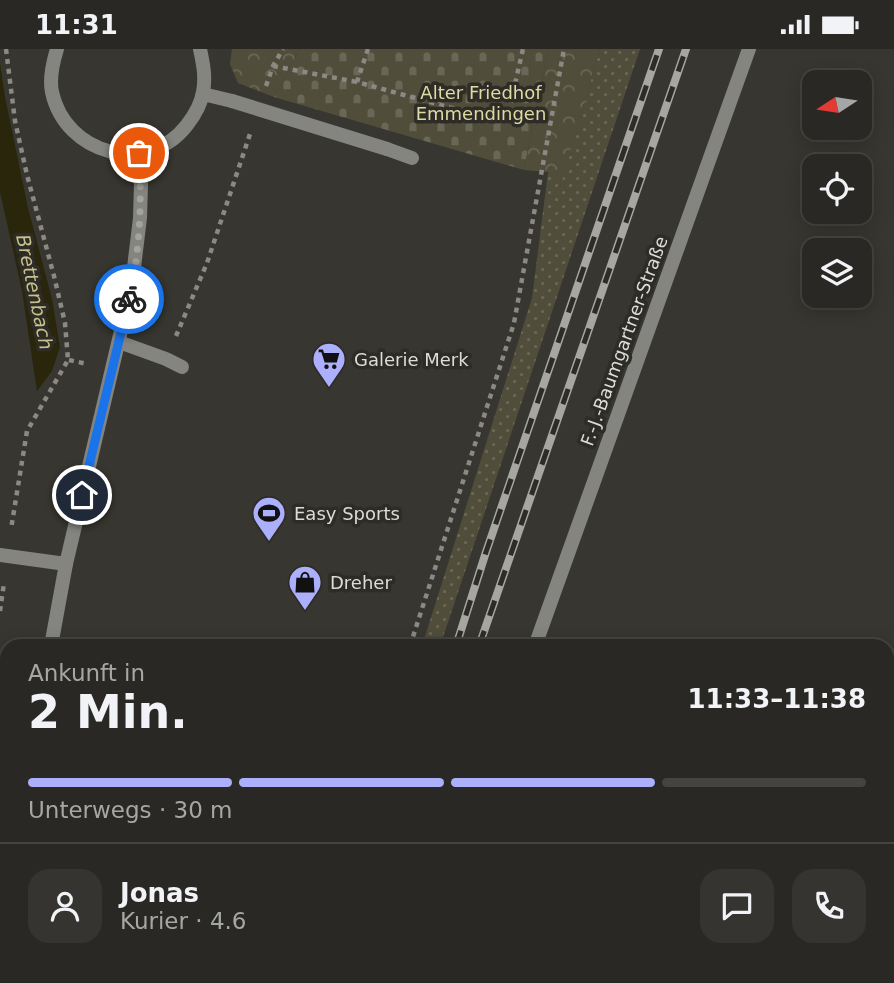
<!DOCTYPE html>
<html lang="de">
<head>
<meta charset="utf-8">
<style>
  :root { --surface:#292824; --page:#353431; --text:#f1f3f6; --muted:#a5a6a6; --line:#454441; --accent:#acaffb }
  body { margin:0; font-family:"DejaVu Sans",sans-serif; background:var(--page); color:var(--text); height:100vh; display:flex; flex-direction:column; font-size:26px; white-space:nowrap }
  * { box-sizing:border-box; margin:0 }
  p { font-size:23px; color:var(--muted) }
  .icon { flex:none; width:38px; height:38px; fill:none; stroke:currentColor; stroke-width:2; stroke-linecap:round; stroke-linejoin:round }
  .map { position:relative; flex:1; overflow:hidden }
  .drawer { position:absolute; left:0px; top:590px; width:894px; height:345px; display:flex; flex-direction:column; background:var(--surface); border-radius:21px 21px 0 0; box-shadow:0 4px 18px #0003,0 0 0 2px var(--line) }
  .drawer>* { flex:none }
  .needle { width:46px; rotate:258deg }
  .controls { position:absolute; left:802px; top:21px; display:grid; gap:14px }
  .controls a { display:grid; place-items:center; width:70px; height:70px; border-radius:14px; background:var(--surface); box-shadow:0 4px 18px #0003,0 0 0 2px var(--line); font-size:35px }
  .pin { position:absolute; display:grid; place-items:center; width:60px; height:60px; color:#fff; margin:-30px; border:4px solid #fff; border-radius:50%; box-shadow:0 2px 7px #0007 }
  .courier { position:absolute; display:grid; place-items:center; width:70px; height:70px; margin:-35px; border:5px solid #1a73e8; border-radius:50%; background:#fff; color:#222; box-shadow:0 2px 9px #0007 }
  .overview em { font-style:normal; font-weight:600 }
  .overview div { display:flex; flex-direction:column-reverse }
  .overview { display:flex; align-items:center; justify-content:space-between; height:119px; padding:0 28px }
  h1 { font-size:46px; font-weight:600; line-height:52px }
  .bar { display:grid; grid-template-columns:repeat(4,1fr); gap:10px 7px; align-content:center; height:84px; padding:0 28px }
  .bar i { height:9px; border-radius:5px; background:var(--line) }
  .bar .selected { background:var(--accent) }
  .bar p { grid-column:span 4 }
  .line { display:flex; align-items:center; gap:18px; padding:0 28px; border-top:2px solid var(--line) }
  .line div { flex:1 }
  .round { display:grid; place-items:center; flex:none; width:74px; height:74px; border-radius:21px; background:var(--page) }
  .status { display:flex; justify-content:space-between; align-items:center; height:49px; padding:0 35px; background:var(--surface); direction:ltr }
  .status svg { height:19px; fill:currentColor }
  .map>svg:first-child { display:block }
  .grass { fill:url(#grass-dots) }
  .cemetery { fill:url(#cemetery-stones) }
  .park { fill:url(#park-crowns) }
  .water { fill:#29260c }
  .lines { fill:none; stroke-linecap:round; stroke-linejoin:round }
  .path { stroke:#8a8984; stroke-width:4.5; stroke-dasharray:5 5; stroke-linecap:butt }
  .service { stroke:#848480; stroke-width:14 }
  .minor { stroke:#848480; stroke-width:14 }
  .rail-casing { stroke:#a7a7a2; stroke-width:8 }
  .rail { stroke:#2d2c26; stroke-width:5; stroke-dasharray:16; stroke-linecap:butt }
  .service-bridge { stroke:#848480; stroke-width:14 }
  .done { stroke:#a3a39d; stroke-width:7; stroke-dasharray:0 12.6 }
  .route { stroke:#1a73e8; stroke-width:9 }
  .labels { text-anchor:middle; dominant-baseline:central; stroke-width:7; stroke-linejoin:round; paint-order:stroke }
  .park-label { font-size:18px; fill:#dfd9a3; stroke:#2d2c26 }
  .street-label { font-size:18px; fill:#ddddd8; stroke:#2d2c26 }
  .poi-label { font-size:18px; fill:#ddddd8; stroke:#2d2c26; text-anchor:start }
  .water-label { font-size:19px; font-style:italic; fill:#c7c18b; stroke:#2d2c26 }
</style>
</head>
<body>
<div class="status"><b>11:31</b><svg viewBox="0 0 49 12"><path d="M0 12V9h3v3zM5 12V6h3v6zM10 12V3h3v9zM15 12V0h3v12zM26 1h20v11H26zM47 4h2v5h-2z"/></svg></div>
<div class="map">
<svg width="894" height="934" viewBox="0 0 894 934">
  <defs>
    <pattern id="grass-dots" width="8" height="8" patternUnits="userSpaceOnUse" patternTransform="scale(1.75)"><rect width="8" height="8" fill="#504e3a"/><path d="M2 2h.1M6 6h.1" fill="none" stroke="#696756" stroke-width="1.8" stroke-linecap="round"/></pattern>
    <pattern id="cemetery-stones" width="16" height="16" patternUnits="userSpaceOnUse" patternTransform="scale(1.75)"><rect width="16" height="16" fill="#504e3a"/><path d="M2 7V4a2 2 0 0 1 4 0v3zM10 15v-3a2 2 0 0 1 4 0v3z" fill="#696756"/></pattern>
    <pattern id="park-crowns" width="20" height="18" patternUnits="userSpaceOnUse" patternTransform="scale(1.75)"><rect width="20" height="18" fill="#504e3a"/><path d="M2 6a3 3 0 1 1 6 0M12 15a3 3 0 1 1 6 0" fill="none" stroke="#696756"/></pattern>
  </defs>
  <rect width="100%" height="100%" fill="#373630"/>
  <!-- grass -->
  <polygon class="grass" points="600,0 640,0 440,597 422,597 532,249 548,123 560,137"/>
  <!-- cemetery -->
  <polygon class="cemetery" points="300,0 548,0 524,121 274,48"/>
  <!-- park -->
  <g class="park">
    <polygon points="232,0 300,0 274,48 238,34 230,15"/>
    <polygon points="548,0 600,0 560,138 548,123 524,121"/>
  </g>
  <!-- water -->
  <polygon class="water" points="0,14 5,48 28,159 52,250 60,298 52,322 37,342 22,242 0,143"/>
  <g class="lines">
    <!-- path -->
    <g class="path">
      <polyline points="6,0 15,72 27,126 54,227 65,274 68,311 27,382 11,480"/>
      <polyline points="368,0 357,33 506,74 523,0"/>
      <polyline points="273,17 357,33"/>
      <polyline points="266,37 273,17 283,0"/>
      <polyline points="176,287 207,214 250,85"/>
      <polyline points="69,311 87,315"/>
      <polyline points="0,562 4,534"/>
      <polyline points="410,597 514,274 564,0"/>
      <polyline points="299,928 300,934"/>
    </g>
    <!-- service -->
    <g class="service">
      <polyline points="203,45 232,52"/>
      <polyline points="387,100 412,109"/>
      <polyline points="119,293 166,310 182,318"/>
      <polyline points="0,506 66,515"/>
    </g>
    <!-- minor -->
    <g class="minor">
      <path d="M57,0c-4,13 -8,29 -5,43 13,62 95,85 135,33 7,-9 14,-21 16,-33 3,-15 0,-29 -3,-43"/>
      <polyline points="51,597 66,515 132,235 140,169 141,135 139,105"/>
      <polyline points="535,597 749,0"/>
      <polyline points="887,802 894,800"/>
      <polyline points="0,827 7,828"/>
      <polyline points="130,928 133,934"/>
      <polyline points="413,934 416,928"/>
    </g>
    <defs>
      <g id="rail">
        <polyline points="456,597 486,503 659,0"/>
        <polyline points="479,597 686,0"/>
        <polyline points="342,934 344,928"/>
        <polyline points="364,934 366,928"/>
      </g>
    </defs>
    <!-- rail casing -->
    <use href="#rail" class="rail-casing"/>
    <!-- rail -->
    <use href="#rail" class="rail"/>
    <!-- service-bridge -->
    <polyline class="service-bridge" points="232,52 387,100"/>
  </g>
  <g class="lines">
    <!-- done -->
    <path class="done" d="M129,250c11,-47 13,-97 10,-146"/>
    <!-- route -->
    <polyline class="route" points="82,446 129,250"/>
  </g>
  <!-- icons -->
  <defs>
    <symbol id="supermarket-pin" viewBox="-11 -11 22 30"><path d="M0 17L-7.5 6A9.5 9.5 0 1 1 7.5 6Z" fill="#acaffb" stroke="#2d2c26"/><path d="M-6-5.5h2.5l.6 2H6L4.5 2H-2.5L-4.4-4H-6ZM-1.5 3.2a1.3 1.3 0 1 0 .1 0ZM3 3.2a1.3 1.3 0 1 0 .1 0Z" fill="#111"/></symbol>
    <symbol id="stadium-pin" viewBox="-11 -11 22 30"><path d="M0 17L-7.5 6A9.5 9.5 0 1 1 7.5 6Z" fill="#acaffb" stroke="#2d2c26"/><path d="M0-5a6.5 5 0 1 0 0 10a6.5 5 0 1 0 0-10ZM-3.5-1.8h7v3.6h-7Z" fill="#111"/></symbol>
    <symbol id="shop-pin" viewBox="-11 -11 22 30"><path d="M0 17L-7.5 6A9.5 9.5 0 1 1 7.5 6Z" fill="#acaffb" stroke="#2d2c26"/><path d="M-5-2.5h2.3a2.7 3.5 0 0 1 5.4 0H5L5.5 6h-11ZM-1.5-2.5h3a1.5 2.3 0 0 0-3 0Z" fill="#111"/></symbol>
  </defs>
  <g fill-rule="evenodd">
    <use href="#supermarket-pin" x="310" y="291" width="38" height="52"/>
    <use href="#stadium-pin" x="250" y="445" width="38" height="52"/>
    <use href="#shop-pin" x="286" y="514" width="38" height="52"/>
  </g>
  <g class="labels">
    <!-- park labels -->
    <g class="park-label">
      <text x="481" y="43">Alter Friedhof<tspan x="481" dy="21">Emmendingen</tspan></text>
    </g>
    <!-- street labels -->
    <g class="street-label">
      <text transform="translate(624 292) rotate(-70)">F.-J.-Baumgartner-Straße</text>
    </g>
    <!-- poi labels -->
    <g class="poi-label">
      <text x="354" y="310">Galerie Merk</text>
      <text x="294" y="464">Easy Sports</text>
      <text x="330" y="533">Dreher</text>
    </g>
    <!-- water labels -->
    <g class="water-label">
      <text transform="translate(35 243) rotate(78)">Brettenbach</text>
    </g>
  </g>
</svg>
<div class="controls">
<a><svg class="needle" viewBox="-14 -14 28 28"><path d="M0-13l5 13h-10z" fill="#e53935"/><path d="M0 13l5-13h-10z" fill="#a5a6a6"/></svg></a>
<a><svg class="icon" aria-label="locate" viewBox="0 0 24 24"><circle cx="12" cy="12" r="6"/><path d="M12 2v4M12 18v4M2 12h4M18 12h4"/></svg></a>
<a><svg class="icon" aria-label="layers" viewBox="0 0 24 24"><path d="M12 4l9 5-9 5-9-5zM3 14l9 5 9-5"/></svg></a>
</div>
<div class="pin" style="left:139px;top:104px;background:#ea580c"><svg class="icon" aria-label="bag" viewBox="0 0 24 24"><path d="M5 8h14l-1 12H6zM9 8a3 3 0 0 1 6 0"/></svg></div>
<div class="pin" style="left:82px;top:446px;background:#1f2937"><svg class="icon" aria-label="home" viewBox="0 0 24 24"><path d="M3 11l9-7 9 7M6 9v11h12V9"/></svg></div>
<div class="courier" style="left:129px;top:250px"><svg class="icon" aria-label="bike" viewBox="0 0 24 24"><circle cx="6" cy="16" r="4"/><circle cx="18" cy="16" r="4"/><path d="M6 16l4-8h5l3 8M10 8l3 8H6M13 5h3"/></svg></div>
<section class="drawer">
<div class="overview"><div><h1>2 Min.</h1><p>Ankunft in</p></div><em>11:33–11:38</em></div>
<div class="bar"><i class="selected"></i><i class="selected"></i><i class="selected"></i><i></i><p>Unterwegs · 30 m</p></div>
<div class="line" style="height:126px"><a class="round"><svg class="icon" aria-label="person" viewBox="0 0 24 24"><circle cx="12" cy="8" r="4"/><path d="M4 21q1-7 8-7t8 7"/></svg></a><div><b>Jonas</b><p>Kurier · 4.6</p></div><a class="round"><svg class="icon" aria-label="chat" viewBox="0 0 24 24"><path d="M4 5h16v11H9l-5 4z"/></svg></a><a class="round"><svg class="icon" aria-label="phone" viewBox="0 0 24 24"><path d="M5 4h4l2 5-3 2q2 4 5 5l2-3 5 2v4C11 20 4 13 5 4z"/></svg></a></div>
</section>
</div>
</body>
</html>
